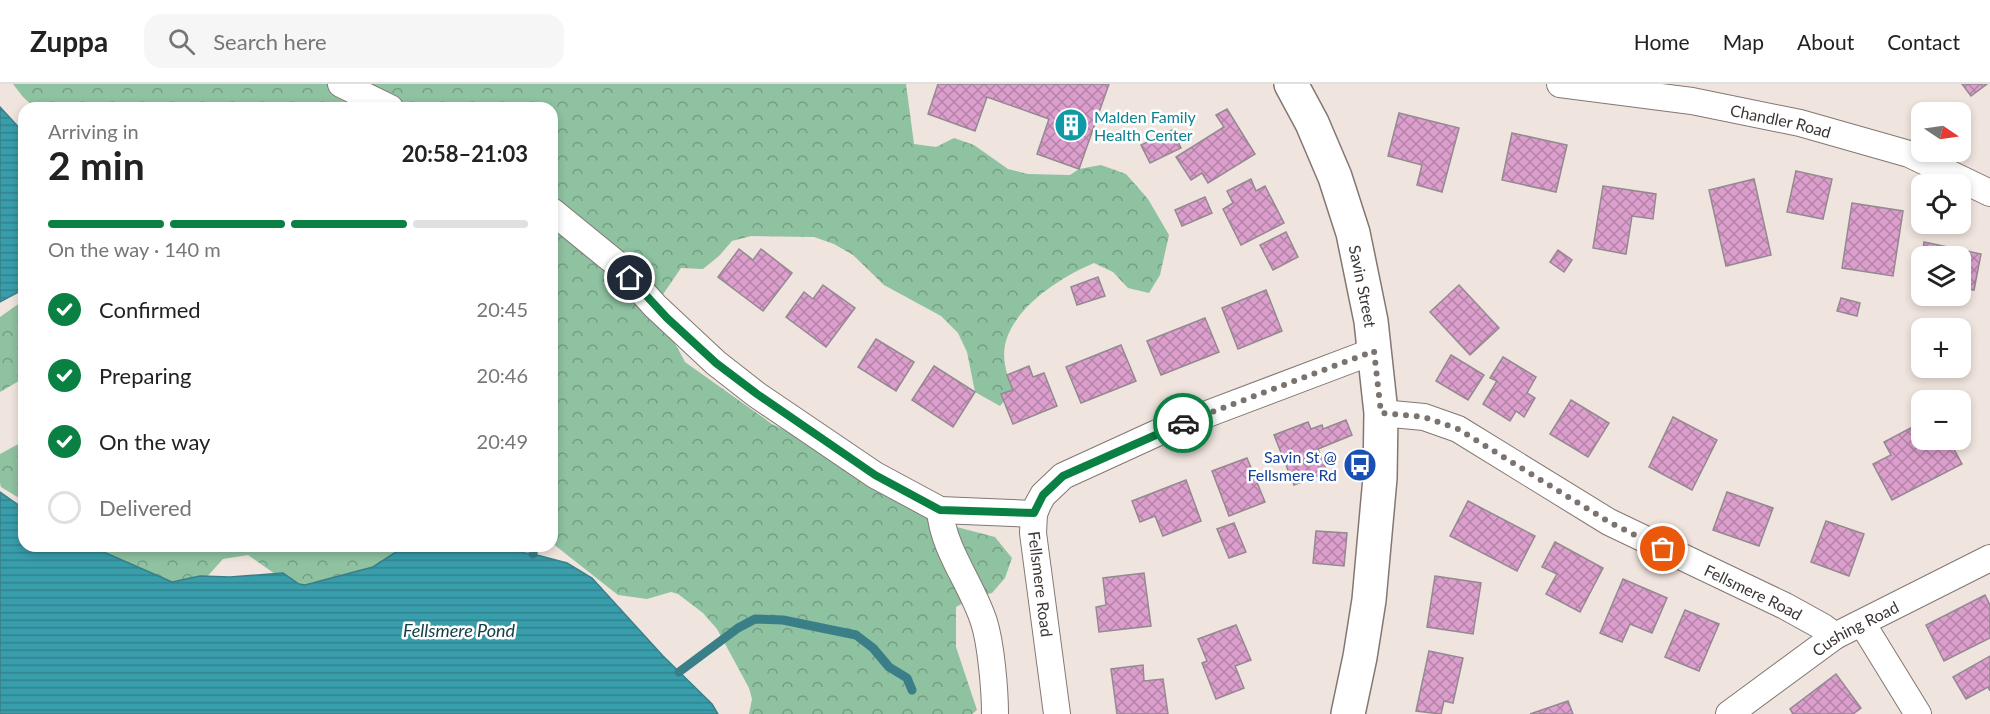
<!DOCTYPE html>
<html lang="en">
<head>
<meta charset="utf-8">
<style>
  :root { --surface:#fff; --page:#f6f6f6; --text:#222; --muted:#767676; --line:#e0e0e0; --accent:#0b8043 }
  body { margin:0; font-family:Lato,sans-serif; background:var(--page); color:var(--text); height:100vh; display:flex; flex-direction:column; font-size:22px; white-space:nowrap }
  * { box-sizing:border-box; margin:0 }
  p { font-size:20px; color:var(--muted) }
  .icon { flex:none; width:33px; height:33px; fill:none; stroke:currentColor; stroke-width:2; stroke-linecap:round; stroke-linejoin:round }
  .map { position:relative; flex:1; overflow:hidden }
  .sheet { position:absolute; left:18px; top:18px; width:540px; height:450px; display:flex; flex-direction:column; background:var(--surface); border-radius:18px; box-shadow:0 3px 9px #0003 }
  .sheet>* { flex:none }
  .needle { width:39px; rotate:103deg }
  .tools { position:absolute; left:1911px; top:18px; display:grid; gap:12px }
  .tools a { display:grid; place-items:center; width:60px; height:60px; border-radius:12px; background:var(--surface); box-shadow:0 3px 9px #0003; font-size:30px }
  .pin { position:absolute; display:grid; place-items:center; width:51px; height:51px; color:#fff; margin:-26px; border:3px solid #fff; border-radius:50%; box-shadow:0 2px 6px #0007 }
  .courier { position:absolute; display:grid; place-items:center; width:60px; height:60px; margin:-30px; border:4px solid #0b8043; border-radius:50%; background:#fff; color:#222; box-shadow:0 2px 8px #0007 }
  .headline em { font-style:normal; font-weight:700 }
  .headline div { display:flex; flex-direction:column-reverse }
  .headline { display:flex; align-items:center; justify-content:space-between; height:102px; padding:0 30px }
  h1 { font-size:39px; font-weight:700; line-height:45px }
  .bar { display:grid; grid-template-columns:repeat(4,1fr); gap:9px 6px; align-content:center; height:72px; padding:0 30px }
  .bar i { height:8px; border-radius:4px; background:var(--line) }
  .bar .current { background:var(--accent) }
  .bar p { grid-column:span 4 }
  ol { padding:0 30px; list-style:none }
  li { display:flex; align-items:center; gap:18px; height:66px }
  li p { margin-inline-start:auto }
  li .icon { padding:6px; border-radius:50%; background:var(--accent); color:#fff; stroke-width:4 }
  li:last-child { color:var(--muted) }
  li i { width:33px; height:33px; border:3px solid var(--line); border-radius:50% }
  header { display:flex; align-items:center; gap:36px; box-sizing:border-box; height:84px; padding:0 30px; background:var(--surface); border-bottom:2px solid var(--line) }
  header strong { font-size:28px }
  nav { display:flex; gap:33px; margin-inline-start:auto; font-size:21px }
  .search { width:420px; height:54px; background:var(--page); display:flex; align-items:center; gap:15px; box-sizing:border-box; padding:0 21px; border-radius:18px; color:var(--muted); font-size:22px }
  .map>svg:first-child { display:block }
  .forest { fill:url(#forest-crowns) }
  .water { fill:url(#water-rules); stroke:#3a7f88; stroke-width:1.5 }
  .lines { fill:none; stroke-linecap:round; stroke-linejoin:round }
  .stream { stroke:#3a7f88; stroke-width:9 }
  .building { fill:url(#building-cross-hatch); stroke:#938990; stroke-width:1.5 }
  .street-casing { stroke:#827772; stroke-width:28 }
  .secondary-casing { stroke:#827772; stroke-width:36 }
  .street { stroke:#fff; stroke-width:26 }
  .secondary { stroke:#fff; stroke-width:33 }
  .done { stroke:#7a7370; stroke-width:6; stroke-dasharray:0 10.8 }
  .route { stroke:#0b8043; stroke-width:8 }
  .labels { text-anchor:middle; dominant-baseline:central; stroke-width:5; stroke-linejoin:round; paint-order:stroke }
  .culture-label { font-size:16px; fill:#0d838f; stroke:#fff; text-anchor:start }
  .street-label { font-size:16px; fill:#3b3634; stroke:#fff }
  .transit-label { font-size:16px; fill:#164399; stroke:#fff; text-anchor:end }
  .water-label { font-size:18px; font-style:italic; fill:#124046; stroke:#fff }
</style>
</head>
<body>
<header>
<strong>Zuppa</strong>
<div class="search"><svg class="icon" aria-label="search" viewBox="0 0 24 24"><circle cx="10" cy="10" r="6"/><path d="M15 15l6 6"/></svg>Search here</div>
<nav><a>Home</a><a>Map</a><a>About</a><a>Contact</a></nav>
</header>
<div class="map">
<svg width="1990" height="630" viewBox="0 0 1990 630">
  <defs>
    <pattern id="forest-crowns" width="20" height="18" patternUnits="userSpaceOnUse" patternTransform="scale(1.5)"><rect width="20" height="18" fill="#8ec2a1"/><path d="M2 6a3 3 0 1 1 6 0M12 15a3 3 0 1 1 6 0" fill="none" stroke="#759e84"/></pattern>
    <pattern id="water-rules" width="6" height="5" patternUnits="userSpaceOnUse" patternTransform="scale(1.5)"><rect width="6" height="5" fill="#399eac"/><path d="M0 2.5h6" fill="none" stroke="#31828d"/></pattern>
    <pattern id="building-cross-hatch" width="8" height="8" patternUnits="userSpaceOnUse" patternTransform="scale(1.5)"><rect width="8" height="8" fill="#dc9fcd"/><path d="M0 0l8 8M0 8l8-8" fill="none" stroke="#b482a7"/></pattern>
  </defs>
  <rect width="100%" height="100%" fill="#f0e4de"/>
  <!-- forest -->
  <g class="forest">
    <path d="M13,0h893l8,60 22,3 18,-9 20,7 34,24 20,5 42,1 9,-6 22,-4 25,9 22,25 21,36 -9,40 -11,18 -21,-5 -15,-16 -19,-9c-33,14 -81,44 -89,82 -3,15 2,31 8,45l-13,16 -25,-14 -8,-40 -9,-19 -17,-17 -57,-31 -31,-30 -19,-11 -20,-7 -63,-1 -19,5 -13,15 -16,13 -22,-1 -26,38 30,56 87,62 103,51 66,48 54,14 17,21 -7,20 -13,15 -20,5 -16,9v40l21,63 -5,4h-223l3,-15 -3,-11 -32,-59 -14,-16 -25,-19 -7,-2 -24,7 -29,-4 -66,-52v-435h-517l-12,-11z"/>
    <polygon points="24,216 24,294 0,308 0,233"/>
    <polygon points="24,357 24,417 1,403 0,399 0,370"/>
    <polygon points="92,462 415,462 376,491 321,507 285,497 248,471 223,475 205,495 153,498 113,482"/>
  </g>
  <!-- water -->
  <g class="water">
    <polygon points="0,23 24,49 24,205 0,218"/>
    <polygon points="0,408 24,425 24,462 90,462 172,498 200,492 230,493 283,489 299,500 305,501 373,483 399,466 414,464 474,462 533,470 567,479 592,494 663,572 712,620 718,630 0,630"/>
  </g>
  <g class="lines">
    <!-- stream -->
    <g class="stream">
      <polyline points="533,470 534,462"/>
      <polyline points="679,588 738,544 755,535 783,536 856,551 873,564 889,583 907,594 912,606"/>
    </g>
  </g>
  <!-- building -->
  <g class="building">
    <polygon points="938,0 1109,0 1079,85 1037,70 1049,35 987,13 975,47 928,30"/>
    <polygon points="1962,0 1987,0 1971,12"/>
    <polygon points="1227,25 1255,70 1208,99 1202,89 1191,96 1176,73 1224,43 1216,31"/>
    <polygon points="1399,29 1459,44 1442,108 1417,101 1422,81 1388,72"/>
    <polygon points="1172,46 1181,64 1150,79 1141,61"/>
    <polygon points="1512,49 1567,61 1556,108 1502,96"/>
    <polygon points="1796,87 1832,95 1823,135 1787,128"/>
    <polygon points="1251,95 1256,107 1265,102 1284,139 1241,161 1223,125 1233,119 1227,107"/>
    <polygon points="1754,95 1771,171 1726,182 1709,106"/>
    <polygon points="1603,102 1656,110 1653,135 1632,132 1626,170 1593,164"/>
    <polygon points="1205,113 1212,129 1182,142 1175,126"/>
    <polygon points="1852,119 1903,127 1893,192 1842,184"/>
    <polygon points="1286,148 1298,173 1273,186 1260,161"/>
    <polygon points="1924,158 1981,170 1974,206 1960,203 1960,172 1922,172"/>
    <polygon points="739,165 753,176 761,165 792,189 763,227 718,193"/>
    <polygon points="1558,166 1572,176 1564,188 1550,178"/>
    <polygon points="1098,193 1105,212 1077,221 1071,203"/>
    <polygon points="823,201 855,224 826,263 786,233 804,208 813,215"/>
    <polygon points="1459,201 1499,244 1470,271 1430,228"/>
    <polygon points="1266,206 1282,247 1238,265 1222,224"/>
    <polygon points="1841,214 1860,219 1857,232 1837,227"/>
    <polygon points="1205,234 1219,268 1161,291 1147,257"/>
    <polygon points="876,255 914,278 896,307 858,283"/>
    <polygon points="1121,261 1136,297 1081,319 1066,283"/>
    <polygon points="1451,271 1484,291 1468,316 1436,297"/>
    <polygon points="1503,273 1536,293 1527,309 1535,314 1524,333 1516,327 1510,337 1483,320 1497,297 1490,294"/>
    <polygon points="934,282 975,308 953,343 912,316"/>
    <polygon points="1029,282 1033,293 1044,289 1057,322 1013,340 1001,310 1013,306 1007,291"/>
    <polygon points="1571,316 1609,339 1588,373 1550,350"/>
    <polygon points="1673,333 1717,356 1692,406 1649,383"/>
    <polygon points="1346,336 1352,351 1318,365 1327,388 1294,401 1274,351 1308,338 1311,345 1322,341 1323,345"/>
    <polygon points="1922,338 1922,356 1949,356 1962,380 1892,416 1873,380 1891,371 1884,358"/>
    <polygon points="1247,374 1265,418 1229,432 1212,387"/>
    <polygon points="1186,396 1201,437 1163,452 1155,432 1140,438 1132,417"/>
    <polygon points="1727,408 1773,424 1759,462 1713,446"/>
    <polygon points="1468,417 1535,452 1517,487 1450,452"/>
    <polygon points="1826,437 1864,450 1849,492 1811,478"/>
    <polygon points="1234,439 1246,468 1229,474 1217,445"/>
    <polygon points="1316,447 1347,449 1344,482 1313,479"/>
    <polygon points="1555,458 1603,484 1580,528 1546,510 1557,490 1542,483"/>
    <polygon points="1144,489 1151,542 1099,548 1096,523 1106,521 1103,494"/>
    <polygon points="1435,492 1481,499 1473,550 1427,543"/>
    <polygon points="1623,495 1667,514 1652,549 1630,540 1622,558 1600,549"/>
    <polygon points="1985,511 1990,521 1990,554 1944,577 1926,541"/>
    <polygon points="1685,526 1719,540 1699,587 1665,573"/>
    <polygon points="1236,541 1251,576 1235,582 1244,604 1216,615 1202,579 1207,577 1198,555"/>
    <polygon points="1429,567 1463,574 1453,619 1444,617 1441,630 1416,627"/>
    <polygon points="1990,572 1990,607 1988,603 1966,615 1953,593"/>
    <polygon points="1143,581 1144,597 1163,595 1168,630 1117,630 1111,585"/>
    <polygon points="1836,590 1861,624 1853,630 1793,630 1790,625"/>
    <polygon points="1568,617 1573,630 1530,630"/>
  </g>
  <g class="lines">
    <defs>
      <g id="street">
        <polyline points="341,0 390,24"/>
        <path id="s1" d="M1560,0l132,17 108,22 109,31 81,39"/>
        <polyline points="552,127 617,180 655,222 716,279 757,311 875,391 940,426 1034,430"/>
        <path id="s2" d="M1381,329l43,4 34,12 151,93 176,84 38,21 12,9"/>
        <path d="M940,426c3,40 32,74 44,112 7,22 11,68 11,92"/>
        <polyline points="1862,539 1918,630"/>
        <polyline points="1057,630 1033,449 1034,430 1038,420 1043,411 1063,392 1157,349 1374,267"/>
        <path id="s3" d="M1729,630l106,-78 155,-78"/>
      </g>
      <g id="secondary">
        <path id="s4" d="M1291,0l21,39 23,54 18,56 18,88 10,92 -1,65 -11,122 -9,57 -12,57"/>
      </g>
    </defs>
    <!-- street casing -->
    <use href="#street" class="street-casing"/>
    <!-- secondary casing -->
    <use href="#secondary" class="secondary-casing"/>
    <!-- street -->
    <use href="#street" class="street"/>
    <!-- secondary -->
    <use href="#secondary" class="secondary"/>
  </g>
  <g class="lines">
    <!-- done -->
    <polyline class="done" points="1183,339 1374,267 1381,329 1424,333 1458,345 1609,438 1663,465"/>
    <!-- route -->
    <polyline class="route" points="630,194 667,234 716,279 757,310 875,391 940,426 1034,429 1043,411 1063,392 1183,339"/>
  </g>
  <!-- icons -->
  <defs>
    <symbol id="building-disc" viewBox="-11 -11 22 22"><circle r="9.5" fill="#0f9aa8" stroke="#fff"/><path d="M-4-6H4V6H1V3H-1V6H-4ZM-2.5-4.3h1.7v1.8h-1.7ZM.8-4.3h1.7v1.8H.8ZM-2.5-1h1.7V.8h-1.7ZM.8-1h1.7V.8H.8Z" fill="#fff"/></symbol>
    <symbol id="bus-disc" viewBox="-11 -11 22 22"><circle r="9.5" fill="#1a4fb4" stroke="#fff"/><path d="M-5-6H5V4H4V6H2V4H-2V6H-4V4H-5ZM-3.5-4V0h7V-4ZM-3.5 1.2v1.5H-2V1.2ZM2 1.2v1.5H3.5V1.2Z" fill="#fff"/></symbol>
  </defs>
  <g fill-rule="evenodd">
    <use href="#building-disc" x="1052" y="22" width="38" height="38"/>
    <use href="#bus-disc" x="1341" y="362" width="38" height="38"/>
  </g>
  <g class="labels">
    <!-- culture labels -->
    <g class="culture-label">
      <text x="1094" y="32">Malden Family<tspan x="1094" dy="18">Health Center</tspan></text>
    </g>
    <!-- street labels -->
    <g class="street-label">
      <text stroke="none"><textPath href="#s1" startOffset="224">Chandler Road</textPath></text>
      <text stroke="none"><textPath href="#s4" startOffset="216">Savin Street</textPath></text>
      <text transform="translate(1041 500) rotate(83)">Fellsmere Road</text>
      <text stroke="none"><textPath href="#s2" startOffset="417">Fellsmere Road</textPath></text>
      <text stroke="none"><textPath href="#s3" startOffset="153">Cushing Road</textPath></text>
    </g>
    <!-- transit labels -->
    <g class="transit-label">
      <text x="1337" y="372">Savin St @<tspan x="1337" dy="18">Fellsmere Rd</tspan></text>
    </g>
    <!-- water labels -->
    <g class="water-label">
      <text x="459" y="546">Fellsmere Pond</text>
    </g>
  </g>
</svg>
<div class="tools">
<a><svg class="needle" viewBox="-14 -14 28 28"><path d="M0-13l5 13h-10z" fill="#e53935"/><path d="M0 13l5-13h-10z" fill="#767676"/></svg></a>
<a><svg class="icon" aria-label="locate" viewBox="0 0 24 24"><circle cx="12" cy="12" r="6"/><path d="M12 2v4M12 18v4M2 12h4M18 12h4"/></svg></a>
<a><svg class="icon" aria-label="layers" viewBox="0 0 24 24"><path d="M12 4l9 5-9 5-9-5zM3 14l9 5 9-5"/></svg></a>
<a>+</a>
<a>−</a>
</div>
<div class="pin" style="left:1663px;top:465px;background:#ea580c"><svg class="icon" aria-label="bag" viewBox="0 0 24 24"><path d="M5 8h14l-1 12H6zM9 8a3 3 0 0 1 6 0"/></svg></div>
<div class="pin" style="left:630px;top:194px;background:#1f2937"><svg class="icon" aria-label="home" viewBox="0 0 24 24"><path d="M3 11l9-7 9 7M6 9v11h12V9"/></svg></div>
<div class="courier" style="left:1183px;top:339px"><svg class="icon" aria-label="car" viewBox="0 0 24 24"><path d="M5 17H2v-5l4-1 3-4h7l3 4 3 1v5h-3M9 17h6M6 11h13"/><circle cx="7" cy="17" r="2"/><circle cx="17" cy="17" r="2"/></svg></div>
<section class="sheet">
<div class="headline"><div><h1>2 min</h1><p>Arriving in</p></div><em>20:58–21:03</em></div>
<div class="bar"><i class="current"></i><i class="current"></i><i class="current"></i><i></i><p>On the way · 140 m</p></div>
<ol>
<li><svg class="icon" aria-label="check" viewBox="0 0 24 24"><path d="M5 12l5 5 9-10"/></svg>Confirmed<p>20:45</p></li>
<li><svg class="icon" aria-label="check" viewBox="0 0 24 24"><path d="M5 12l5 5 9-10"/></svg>Preparing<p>20:46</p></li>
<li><svg class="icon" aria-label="check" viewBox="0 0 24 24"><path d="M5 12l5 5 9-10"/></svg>On the way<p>20:49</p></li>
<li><i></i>Delivered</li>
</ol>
</section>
</div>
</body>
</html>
